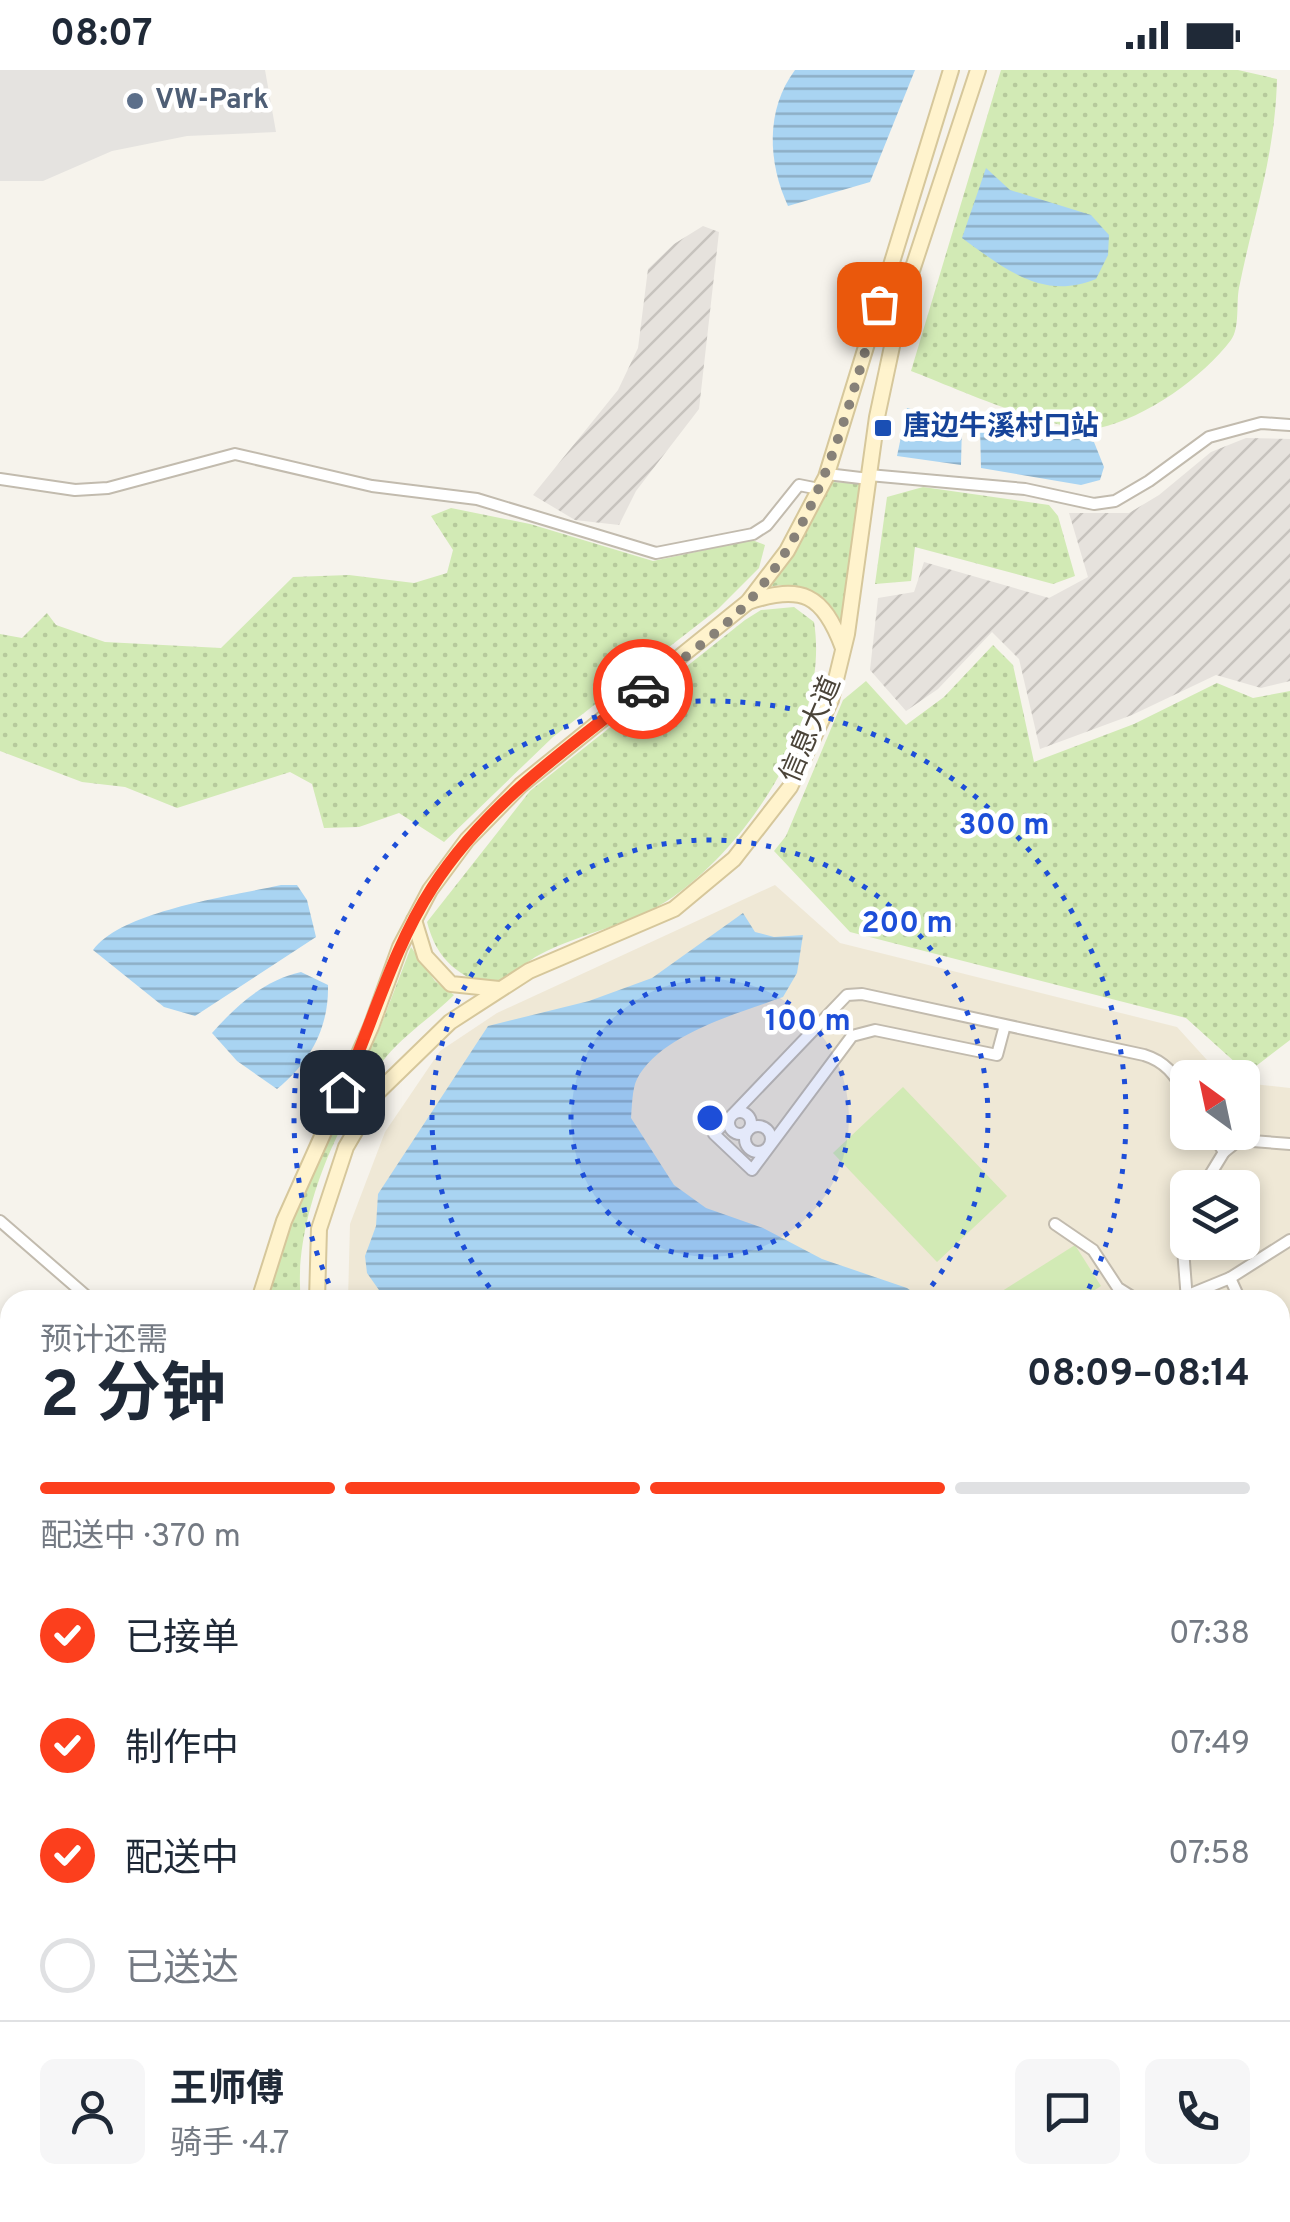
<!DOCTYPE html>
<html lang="zh">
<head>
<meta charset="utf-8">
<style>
  :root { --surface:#fff; --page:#f6f6f7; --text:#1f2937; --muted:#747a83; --line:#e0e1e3; --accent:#fc3f1d }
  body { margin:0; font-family:Overpass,"Noto Sans SC",sans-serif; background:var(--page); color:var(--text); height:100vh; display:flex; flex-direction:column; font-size:38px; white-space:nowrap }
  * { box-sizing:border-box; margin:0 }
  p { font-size:32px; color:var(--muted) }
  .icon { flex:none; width:55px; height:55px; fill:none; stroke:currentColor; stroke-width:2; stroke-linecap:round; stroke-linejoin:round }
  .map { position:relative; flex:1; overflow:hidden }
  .panel { position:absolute; left:0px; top:1220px; width:1290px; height:932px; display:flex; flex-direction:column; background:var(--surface); border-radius:30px 30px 0 0; box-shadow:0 5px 15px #0003 }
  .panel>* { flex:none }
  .needle { width:65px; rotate:327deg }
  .buttons { position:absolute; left:1170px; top:990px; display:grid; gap:20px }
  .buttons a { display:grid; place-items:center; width:90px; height:90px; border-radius:15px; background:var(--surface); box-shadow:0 5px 15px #0003; font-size:50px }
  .pin { position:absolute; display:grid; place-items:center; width:85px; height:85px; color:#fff; margin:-42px; border-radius:20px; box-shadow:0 5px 15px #0006 }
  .courier { position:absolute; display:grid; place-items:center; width:100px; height:100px; margin:-50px; border:8px solid #fc3f1d; border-radius:50%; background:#fff; color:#222; box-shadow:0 2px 12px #0007 }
  .summary em { font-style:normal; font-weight:700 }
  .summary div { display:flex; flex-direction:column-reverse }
  .summary { display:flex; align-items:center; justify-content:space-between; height:170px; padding:0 40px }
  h1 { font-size:65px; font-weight:700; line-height:75px }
  .bar { display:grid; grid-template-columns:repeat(4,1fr); gap:15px 10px; align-content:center; height:120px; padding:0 40px }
  .bar i { height:12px; border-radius:8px; background:var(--line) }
  .bar .current { background:var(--accent) }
  .bar p { grid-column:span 4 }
  .line { display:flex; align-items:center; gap:25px; padding:0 40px; border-top:2px solid var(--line) }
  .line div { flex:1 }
  .round { display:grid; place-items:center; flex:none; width:105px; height:105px; border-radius:15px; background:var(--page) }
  ol { padding:0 40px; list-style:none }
  li { display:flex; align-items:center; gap:30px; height:110px }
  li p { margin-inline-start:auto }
  li .icon { padding:10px; border-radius:50%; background:var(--accent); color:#fff; stroke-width:4 }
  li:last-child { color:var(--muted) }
  li i { width:55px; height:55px; border:5px solid var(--line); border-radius:50% }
  .status { display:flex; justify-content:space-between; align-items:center; height:70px; padding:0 50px; background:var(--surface); direction:ltr }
  .status svg { height:28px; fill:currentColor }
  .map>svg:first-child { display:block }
  .industrial { fill:url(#industrial-furrows) }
  .education { fill:#efe8d6; fill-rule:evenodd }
  .green { fill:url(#green-dots) }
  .forest { fill:url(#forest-firs) }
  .pitch { fill:#d2eab5 }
  .parking { fill:#e5e3e0 }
  .water { fill:url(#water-rules) }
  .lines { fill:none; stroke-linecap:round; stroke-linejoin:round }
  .street-casing { stroke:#c2bbae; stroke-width:14 }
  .secondary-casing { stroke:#d6c79b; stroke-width:18 }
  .street { stroke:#fff; stroke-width:10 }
  .secondary { stroke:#fff3cd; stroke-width:14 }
  .done { stroke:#878178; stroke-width:10; stroke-dasharray:0 18 }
  .route { stroke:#fc3f1d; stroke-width:12 }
  .ring { fill:none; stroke:#1d4ed8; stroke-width:5; stroke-dasharray:5 10 }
  .service-dot { fill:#5c6f8a; stroke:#fff; stroke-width:4 }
  .transit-dot { fill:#1a4fb4; stroke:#fff; stroke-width:4 }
  .labels { text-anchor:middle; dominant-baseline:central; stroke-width:9; stroke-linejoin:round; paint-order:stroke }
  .service-label { font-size:28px; font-weight:bold; fill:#4e5e75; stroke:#fff; text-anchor:start }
  .transit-label { font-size:28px; font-weight:bold; fill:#164399; stroke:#fff; text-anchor:start }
  .street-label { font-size:28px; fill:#4b4439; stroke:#fff }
  .centre { fill:#1d4ed8; stroke:#fff; stroke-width:5 }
  .ring-label { font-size:30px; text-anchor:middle; font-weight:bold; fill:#1d4ed8; stroke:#fff; stroke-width:9; stroke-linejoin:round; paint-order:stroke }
</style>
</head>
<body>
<div class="status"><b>08:07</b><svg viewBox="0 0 49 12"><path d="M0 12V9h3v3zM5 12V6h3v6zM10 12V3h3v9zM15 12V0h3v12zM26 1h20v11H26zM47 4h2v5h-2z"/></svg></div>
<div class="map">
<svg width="1290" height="2152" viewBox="0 0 1290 2152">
  <defs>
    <pattern id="industrial-furrows" width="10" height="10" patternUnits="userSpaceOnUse" patternTransform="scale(2.5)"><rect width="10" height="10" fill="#e6e2dd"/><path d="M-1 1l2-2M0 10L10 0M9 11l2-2" fill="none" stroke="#c7c3be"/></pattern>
    <pattern id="green-dots" width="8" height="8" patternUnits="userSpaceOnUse" patternTransform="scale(2.5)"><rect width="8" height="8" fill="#d2eab5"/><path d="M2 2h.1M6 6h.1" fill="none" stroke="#b6ca9c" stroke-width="1.8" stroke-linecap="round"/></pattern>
    <pattern id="forest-firs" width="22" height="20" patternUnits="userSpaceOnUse" patternTransform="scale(2.5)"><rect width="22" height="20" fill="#d2eab5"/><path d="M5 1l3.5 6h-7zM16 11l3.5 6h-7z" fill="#b6ca9c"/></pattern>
    <pattern id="water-rules" width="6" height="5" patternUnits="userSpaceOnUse" patternTransform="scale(2.5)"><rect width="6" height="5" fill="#a9d4f2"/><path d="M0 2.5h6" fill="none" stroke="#8caec5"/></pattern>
  </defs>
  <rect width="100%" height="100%" fill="#f6f3ec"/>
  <!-- industrial -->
  <g class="industrial">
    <polygon points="703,156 719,162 699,339 636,421 619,455 575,450 533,425 618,320 638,278 648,199 674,174"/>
    <polygon points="1246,368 1290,369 1290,611 1261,618 1216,605 1132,645 1040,679 1019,589 992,562 938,619 906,641 870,600 878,528 914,522 924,492 1049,528 1088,507 1069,443 1129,443 1159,425 1211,382"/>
  </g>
  <!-- education -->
  <path class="education" d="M775,815l65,58 337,84 30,33 27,17 -46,1v54h54l1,-49 47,5v1134h-765l-8,-9 763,-1v-912h-932l2,-76 35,-92 55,-81 57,-38zM1188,1118h54v54h-54z"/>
  <!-- green -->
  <g class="green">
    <path d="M1001,0h237l39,9c-2,78 -23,134 -38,209 -3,15 1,40 -8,52 -28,37 -85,78 -132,88 -39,8 -148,-42 -188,-57z"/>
    <path d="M832,412l28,1 -18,141c-15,-32 -41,-44 -73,-37l26,-37z"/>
    <polygon points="923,417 1049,435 1058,446 1075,506 1053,514 915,477 911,511 875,514 887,427"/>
    <polygon points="451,438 530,454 653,491 752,470 765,475 759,498 718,539 553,667 444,772 399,743 359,757 324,758 312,714 290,702 177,738 125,717 82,712 0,681 0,564 22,568 47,543 56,555 105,572 221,578 293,507 349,505 414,513 447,503 453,480 431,446"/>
    <path d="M794,537l20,15c16,98 -62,219 -141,275 -38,27 -93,36 -134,58 -15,8 -29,23 -42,34 -38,-12 -60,-28 -70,-67l103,-131 215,-171 16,-10z"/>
    <polygon points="993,575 1013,595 1034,692 1134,654 1217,613 1253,628 1290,621 1290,970 1247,1003 1186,948 850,862 774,781 786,766 843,630 866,611 906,655 944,627"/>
    <path d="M411,877l24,34 19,14c-22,22 -48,38 -68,62 -48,58 -94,167 -85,243h-34l24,-80 87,-187z"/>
    <polygon points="0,1893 10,1900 10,2142 20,2143 15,2152 0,2152"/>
  </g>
  <!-- forest -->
  <g class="forest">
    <polygon points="1280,2034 1290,2040 1290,2152 914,2152 912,2143 1280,2142"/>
    <polygon points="120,2142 379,2142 381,2152 115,2152"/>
  </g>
  <!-- pitch -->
  <g class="pitch">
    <polygon points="903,1017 1007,1126 937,1192 833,1083"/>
    <polygon points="1075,1175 1101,1216 1079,1230 988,1230"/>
  </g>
  <!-- parking -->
  <polygon class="parking" points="0,0 265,0 276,62 187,66 112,81 43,111 0,111"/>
  <!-- water -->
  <g class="water">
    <path d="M795,0h120l-45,112 -82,24c-20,-43 -23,-96 7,-136z"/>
    <path d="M986,98l24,22 81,25 18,20 -1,20 -12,24c-53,22 -91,-10 -134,-41z"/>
    <polygon points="907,338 962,353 961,395 897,386"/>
    <polygon points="1002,355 1094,372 1104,397 1100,410 1081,415 981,398 980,357"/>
    <path d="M281,815h16l10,15 9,37 -121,79 -31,-9 -71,-57c29,-40 140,-54 188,-65z"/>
    <path d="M743,843l12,19 19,5 29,-2 -6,38 -14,24c-43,16 -123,37 -146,82 -5,10 -5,28 -6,39l43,67 32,23 57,20 59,31 85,29 17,12h-538l-19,-27 -2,-17 11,-30 2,-32 110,-168 101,-25 63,-23z"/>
    <path d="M301,902l27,13c1,43 -18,77 -51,104l-40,-28 -25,-28c26,-29 51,-52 89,-61z"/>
  </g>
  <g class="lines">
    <defs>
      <g id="street">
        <polyline points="827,404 869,409"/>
        <polyline points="869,405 1025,419 1094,434 1115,431 1149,411 1209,367 1261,353 1290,355"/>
        <polyline points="0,409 75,420 108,418 235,384 372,416 477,429 656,483 753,464 767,455 799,415 819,419"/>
        <path d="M1005,955l-8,30 -122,-25 -23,6 -100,134 -38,-36 133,-139 15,-1 282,61c23,7 31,21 44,41"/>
        <circle cx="740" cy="1053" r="11"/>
        <circle cx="758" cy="1069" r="13"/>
        <polyline points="1224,1082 1239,1070 1290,1074"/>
        <polyline points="1202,1118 1224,1082 1211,1062"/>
        <polyline points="0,1151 91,1230"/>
        <polyline points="1055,1154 1093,1180 1118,1218 1137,1230"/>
        <polyline points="1230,1208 1290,1170"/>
        <polyline points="1186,1226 1230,1208 1240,1230"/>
        <polyline points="1187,1230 1183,1179 1188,1162"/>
        <polyline points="1280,1440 1290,1440"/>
        <polyline points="669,2142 676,2152"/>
        <polyline points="1043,2142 1048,2152"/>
        <polyline points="737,2152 756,2142"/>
        <polyline points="802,2152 804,2142"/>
        <polyline points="952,2152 952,2142"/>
      </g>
      <g id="secondary">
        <path d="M748,532c54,-18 75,-8 95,46"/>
        <polyline points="414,850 425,886 451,914 499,919"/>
        <polyline points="259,1230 284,1151 371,957 400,877 430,820 467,770 521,715 748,532 787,481 826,407 951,0"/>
        <polyline points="317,1230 319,1159 346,1077 378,1022 450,952 529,901 674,839 734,789 790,717 831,630 847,564 877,347 901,234 978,0"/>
        <polyline points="394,2142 401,2152"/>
        <polyline points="500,2142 505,2152"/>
        <polyline points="43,2152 48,2142"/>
        <polyline points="88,2152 92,2142"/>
      </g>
    </defs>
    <!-- street casing -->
    <use href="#street" class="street-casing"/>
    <!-- secondary casing -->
    <use href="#secondary" class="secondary-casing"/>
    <!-- street -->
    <use href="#street" class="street"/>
    <!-- secondary -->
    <use href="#secondary" class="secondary"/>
  </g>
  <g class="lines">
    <!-- done -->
    <path class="done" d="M643,619c35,-27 77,-56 107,-89 73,-83 98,-192 129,-296"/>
    <!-- route -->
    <path class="route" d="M342,1022c30,-67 50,-142 90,-204 53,-83 134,-139 211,-199"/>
  </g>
  <!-- distance rings -->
  <circle cx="710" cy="1048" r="139" fill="#1d4ed8" fill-opacity=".12"/>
  <g class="ring">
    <circle cx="710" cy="1048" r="139"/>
    <path d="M499 1229A278 278 0 1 1 921 1229"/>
    <path d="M335 1227A416 416 0 1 1 1085 1227"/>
  </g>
  <!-- markers -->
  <circle class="service-dot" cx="135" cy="31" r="10"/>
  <rect class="transit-dot" x="873" y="348" width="20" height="20" rx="5"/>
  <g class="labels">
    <!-- service labels -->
    <g class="service-label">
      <text x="155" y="31">VW-Park</text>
    </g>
    <!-- transit labels -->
    <g class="transit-label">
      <text x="903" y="358">唐边牛溪村口站</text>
    </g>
    <!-- street labels -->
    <g class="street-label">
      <text transform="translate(812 660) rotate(-67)">信息大道</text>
    </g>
  </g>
  <circle cx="710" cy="1048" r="15" class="centre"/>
  <g class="ring-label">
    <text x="1004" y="764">300 m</text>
    <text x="907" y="862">200 m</text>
    <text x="808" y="960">100 m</text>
  </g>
</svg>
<div class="buttons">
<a><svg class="needle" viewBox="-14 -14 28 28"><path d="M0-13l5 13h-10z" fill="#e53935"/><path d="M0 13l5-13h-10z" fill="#747a83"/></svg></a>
<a><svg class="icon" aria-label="layers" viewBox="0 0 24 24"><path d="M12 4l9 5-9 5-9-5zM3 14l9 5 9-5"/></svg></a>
</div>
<div class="pin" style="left:879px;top:234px;background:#ea580c"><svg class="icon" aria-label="bag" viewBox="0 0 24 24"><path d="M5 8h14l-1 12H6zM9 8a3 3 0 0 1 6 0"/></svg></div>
<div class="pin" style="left:342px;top:1022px;background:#1f2937"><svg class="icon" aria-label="home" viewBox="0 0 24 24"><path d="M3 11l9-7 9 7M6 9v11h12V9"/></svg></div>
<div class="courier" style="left:643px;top:619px"><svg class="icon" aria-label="car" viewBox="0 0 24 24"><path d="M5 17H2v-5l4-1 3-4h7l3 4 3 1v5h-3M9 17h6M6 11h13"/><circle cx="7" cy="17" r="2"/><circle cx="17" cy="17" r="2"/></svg></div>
<section class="panel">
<div class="summary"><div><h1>2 分钟</h1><p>预计还需</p></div><em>08:09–08:14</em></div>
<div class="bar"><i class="current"></i><i class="current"></i><i class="current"></i><i></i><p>配送中 · 370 m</p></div>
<ol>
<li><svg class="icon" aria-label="check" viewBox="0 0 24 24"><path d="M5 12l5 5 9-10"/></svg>已接单<p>07:38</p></li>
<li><svg class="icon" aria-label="check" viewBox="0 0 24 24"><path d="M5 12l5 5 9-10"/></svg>制作中<p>07:49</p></li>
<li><svg class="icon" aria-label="check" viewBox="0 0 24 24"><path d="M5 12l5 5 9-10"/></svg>配送中<p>07:58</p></li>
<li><i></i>已送达</li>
</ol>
<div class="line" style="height:180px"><a class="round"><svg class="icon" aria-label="person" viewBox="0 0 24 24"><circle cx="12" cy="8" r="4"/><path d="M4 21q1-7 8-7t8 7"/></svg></a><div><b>王师傅</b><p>骑手 · 4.7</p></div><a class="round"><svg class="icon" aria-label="chat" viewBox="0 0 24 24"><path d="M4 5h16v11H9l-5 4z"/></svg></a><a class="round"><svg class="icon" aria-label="phone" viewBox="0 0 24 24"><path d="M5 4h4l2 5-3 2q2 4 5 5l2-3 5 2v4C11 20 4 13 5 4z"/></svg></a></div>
</section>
</div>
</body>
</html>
